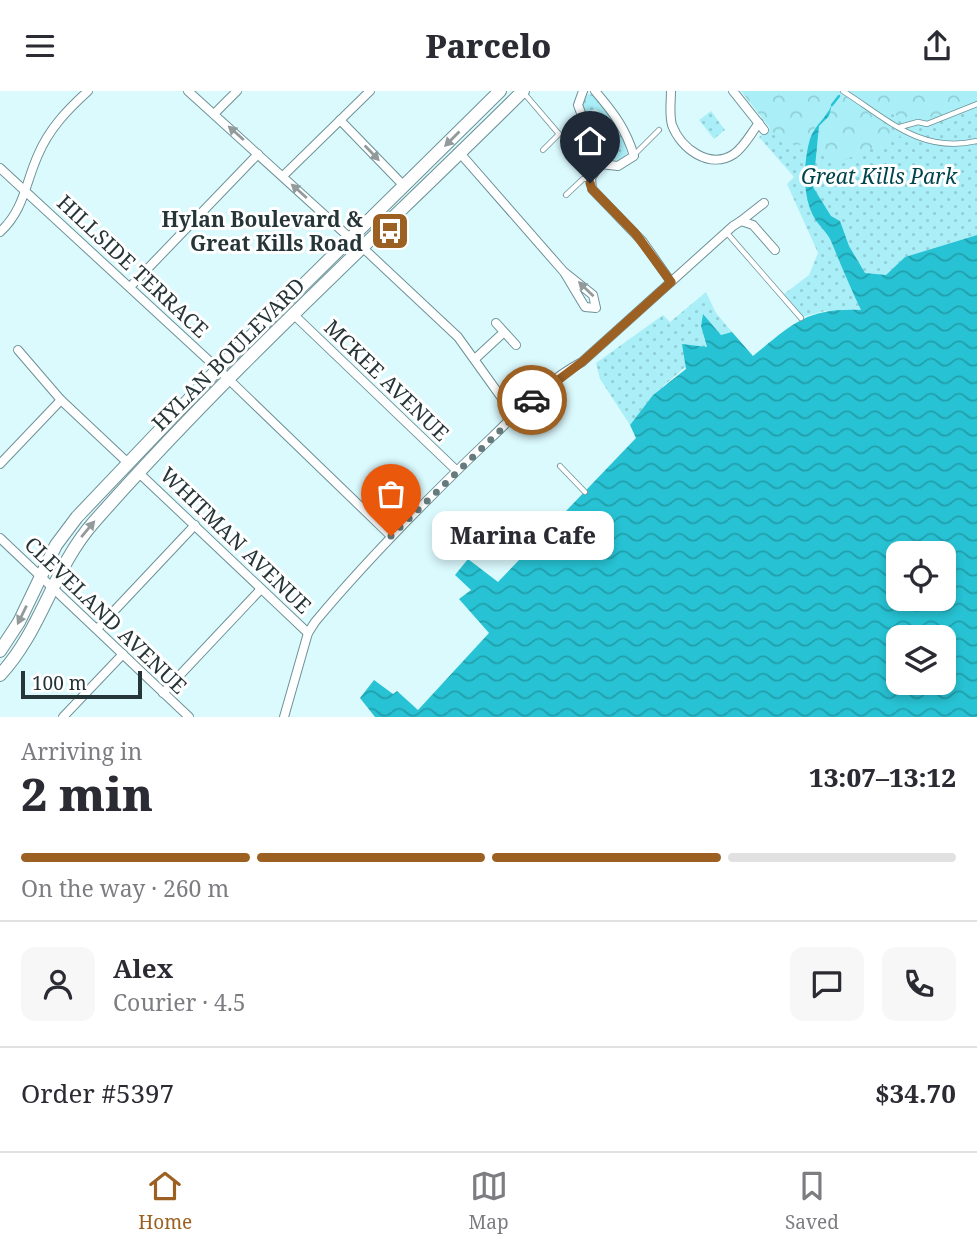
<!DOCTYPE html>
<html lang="en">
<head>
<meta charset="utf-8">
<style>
  :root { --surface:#fff; --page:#f7f7f7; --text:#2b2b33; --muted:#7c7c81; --line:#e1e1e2; --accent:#9c6022 }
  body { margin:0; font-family:"Noto Serif",serif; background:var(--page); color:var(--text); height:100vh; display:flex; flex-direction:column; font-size:26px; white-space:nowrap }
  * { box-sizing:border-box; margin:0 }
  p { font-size:23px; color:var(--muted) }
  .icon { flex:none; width:38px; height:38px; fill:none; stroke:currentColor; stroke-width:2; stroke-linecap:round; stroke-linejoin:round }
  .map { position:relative; height:626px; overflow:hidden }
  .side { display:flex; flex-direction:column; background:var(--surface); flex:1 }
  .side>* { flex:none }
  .fabs { position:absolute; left:886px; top:450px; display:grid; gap:14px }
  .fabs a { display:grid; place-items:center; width:70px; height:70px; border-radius:14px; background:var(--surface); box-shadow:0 4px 10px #0003; font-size:35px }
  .scale { position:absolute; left:21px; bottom:18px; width:121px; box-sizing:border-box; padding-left:7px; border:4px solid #263537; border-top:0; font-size:19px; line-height:24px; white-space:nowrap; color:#263537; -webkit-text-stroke:5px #fff; paint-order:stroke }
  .pin { position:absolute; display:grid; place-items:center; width:60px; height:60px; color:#fff; margin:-72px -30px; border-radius:50% 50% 50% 0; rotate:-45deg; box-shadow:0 0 7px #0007 }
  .pin .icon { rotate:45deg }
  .courier { position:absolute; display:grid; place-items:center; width:70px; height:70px; margin:-35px; border:5px solid #9c6022; border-radius:50%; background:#fff; color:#222; box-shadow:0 2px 9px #0007 }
  .bubble { position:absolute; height:49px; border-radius:14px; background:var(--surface); box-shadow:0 4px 10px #0003; font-size:23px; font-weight:800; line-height:49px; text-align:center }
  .headline em { font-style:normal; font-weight:800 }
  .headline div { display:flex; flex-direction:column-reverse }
  .headline { display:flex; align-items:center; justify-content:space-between; height:119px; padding:0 21px }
  h1 { font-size:46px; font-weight:800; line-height:52px }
  .bar { display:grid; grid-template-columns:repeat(4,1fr); gap:10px 7px; align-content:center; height:84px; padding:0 21px }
  .bar i { height:9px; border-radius:5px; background:var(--line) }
  .bar .on { background:var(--accent) }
  .bar p { grid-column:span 4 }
  .line { display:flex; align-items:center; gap:18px; padding:0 21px; border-top:2px solid var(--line) }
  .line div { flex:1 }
  .round { display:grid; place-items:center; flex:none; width:74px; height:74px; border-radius:14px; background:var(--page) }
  header { display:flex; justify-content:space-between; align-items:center; height:91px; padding:0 21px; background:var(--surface); font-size:32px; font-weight:800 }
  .tab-bar { display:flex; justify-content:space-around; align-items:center; height:98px; border-top:2px solid var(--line); background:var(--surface); font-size:19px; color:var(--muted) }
  .tab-bar a { display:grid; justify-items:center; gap:4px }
  .tab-bar .on { color:var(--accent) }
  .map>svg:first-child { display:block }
  .grass { fill:url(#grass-dots) }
  .forest { fill:url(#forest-crowns) }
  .water { fill:url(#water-waves); fill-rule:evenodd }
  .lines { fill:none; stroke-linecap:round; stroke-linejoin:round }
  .stream { stroke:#27c3d4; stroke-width:2.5 }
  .lane-casing { stroke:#6d9196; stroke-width:6 }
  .street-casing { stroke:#6d9196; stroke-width:10 }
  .primary-casing { stroke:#6d9196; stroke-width:14 }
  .lane { stroke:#fff; stroke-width:4.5 }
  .street { stroke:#fff; stroke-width:8 }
  .primary { stroke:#fff; stroke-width:12 }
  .oneway { fill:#929a9b }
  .done { stroke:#657a7d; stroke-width:7; stroke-dasharray:0 12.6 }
  .route { stroke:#9c6022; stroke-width:9 }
  .labels { text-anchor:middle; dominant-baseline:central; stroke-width:6; stroke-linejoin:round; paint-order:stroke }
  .park-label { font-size:21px; font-style:italic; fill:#01454c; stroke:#fff }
  .poi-label { font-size:21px; font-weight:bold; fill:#263537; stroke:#fff; text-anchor:end }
  .street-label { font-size:21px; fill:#263537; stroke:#fff }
</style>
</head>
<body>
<header><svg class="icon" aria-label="menu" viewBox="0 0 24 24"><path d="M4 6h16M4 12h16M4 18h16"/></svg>Parcelo<svg class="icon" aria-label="share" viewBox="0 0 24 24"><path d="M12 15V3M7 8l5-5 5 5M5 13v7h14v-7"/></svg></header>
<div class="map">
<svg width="977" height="626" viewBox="0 0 977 626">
  <defs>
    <pattern id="grass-dots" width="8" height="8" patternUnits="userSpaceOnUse" patternTransform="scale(1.75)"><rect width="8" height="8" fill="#aaeff8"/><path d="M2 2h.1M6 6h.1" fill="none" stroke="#92ced5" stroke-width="1.8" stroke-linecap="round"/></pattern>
    <pattern id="forest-crowns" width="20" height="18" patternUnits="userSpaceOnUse" patternTransform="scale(1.75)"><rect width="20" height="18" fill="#aaeff8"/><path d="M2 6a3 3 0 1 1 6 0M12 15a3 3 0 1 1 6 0" fill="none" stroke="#92ced5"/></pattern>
    <pattern id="water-waves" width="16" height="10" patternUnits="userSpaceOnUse" patternTransform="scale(1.75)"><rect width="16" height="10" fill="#27c3d4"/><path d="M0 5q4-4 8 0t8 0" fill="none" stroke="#219fad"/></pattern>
  </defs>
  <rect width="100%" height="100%" fill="#dbfafe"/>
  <!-- grass -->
  <g class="grass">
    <polygon points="741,0 977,0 977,144 905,166 886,184 869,184 862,219 825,220 802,226 784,203 809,184 818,162 787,93 794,86 759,46 770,37"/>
    <polygon points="588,3 594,4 622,42 614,43 605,27 595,25 599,22 596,18 590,20 589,31 582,13"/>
    <polygon points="711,20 725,39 714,48 699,29"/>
    <polygon points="613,44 622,44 627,62 624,67 613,70 601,67 595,53 604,51 610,57"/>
    <polygon points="706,201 716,222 732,241 721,244 703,224 701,235 707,257 653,304 630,334 600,288 596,272 663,224 670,231"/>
  </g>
  <!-- forest -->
  <g class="forest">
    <polygon points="741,0 839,0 901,45 835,73 825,60 817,57 820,35 829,25 830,18 826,26 816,33 809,55 781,51"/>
    <path d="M846,0h131v11c-55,25 -80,21 -131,-11z"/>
  </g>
  <!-- water -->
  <g class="water">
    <path d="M832,13l-3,12 -10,10 -6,61 18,29 9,5 9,25 16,27 21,2 19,-18 72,-22v482h-602l-15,-19 14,-18 19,14 4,-3 21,19 71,-77 -30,-34 12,-9 -16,-15 13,-16 30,23 138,-144 -6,-13 23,-30 33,-26 -4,-25 25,3 -6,-21 2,-12 18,21 11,-3 21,24c41,-33 53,-48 108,-46 -11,-23 -20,-45 -30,-69 -4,-9 -11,-14 -16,-22 -13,-22 -12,-56 -5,-80 5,-15 17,-21 22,-35zM898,462h45v46h-45zM898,546h45v46h-45z"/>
    <polygon points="596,28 602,29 609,44 599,47"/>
  </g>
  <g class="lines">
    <!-- stream -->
    <polyline class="stream" points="832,14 839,5"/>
    <defs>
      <g id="lane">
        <path d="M843,0c44,28 78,63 134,50"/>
        <polyline points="523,1 559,43 543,59"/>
        <polyline points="900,36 918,31 927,33 977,13"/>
        <polyline points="634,64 659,39"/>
        <polyline points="566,104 583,88 591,87"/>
        <polyline points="727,142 801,227"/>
        <polyline points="560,375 585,401"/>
      </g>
      <g id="street">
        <polyline points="188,0 351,148"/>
        <path d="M583,0l-5,14 22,59 18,2 16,-10c-8,-27 -21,-44 -39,-65"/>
        <path d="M671,0c0,11 -2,23 1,34 9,24 38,45 62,29 11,-8 17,-21 25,-31"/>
        <polyline points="733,0 764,39"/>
        <polyline points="214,23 237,0"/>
        <polyline points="340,29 405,96"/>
        <polyline points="459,61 564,181 585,216 596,217 593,204 564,181"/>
        <polyline points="600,73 591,87 592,98 643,151 671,191"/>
        <polyline points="0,77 218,278 391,445"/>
        <polyline points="283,85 370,0"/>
        <polyline points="741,130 764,112"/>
        <path d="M0,141c24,-22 25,-48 38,-77 11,-26 29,-45 50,-64"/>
        <polyline points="362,156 458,246 514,324"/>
        <polyline points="130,196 258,63"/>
        <polyline points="293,223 456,379"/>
        <polyline points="496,232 516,254"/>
        <polyline points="18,259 61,309 128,372"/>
        <polyline points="476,267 503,242"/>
        <polyline points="0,373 61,309"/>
        <polyline points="139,382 308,542"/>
        <polyline points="0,447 189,626"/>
        <polyline points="97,538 195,434"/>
        <polyline points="163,602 261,498"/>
        <polyline points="63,626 123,563"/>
        <path d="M284,626l24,-84 7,-11c55,-66 115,-126 177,-185 27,-26 57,-58 90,-75l151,-136 8,-5 12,4 22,25"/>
      </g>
      <g id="primary">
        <polyline points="0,560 19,531 56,454 77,426 218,278 500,0"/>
        <path d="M0,584c42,-45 53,-107 94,-153 134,-152 285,-288 429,-431"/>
      </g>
    </defs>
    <!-- lane casing -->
    <use href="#lane" class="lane-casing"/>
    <!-- street casing -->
    <use href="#street" class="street-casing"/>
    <!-- primary casing -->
    <use href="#primary" class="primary-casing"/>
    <!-- lane -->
    <use href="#lane" class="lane"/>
    <!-- street -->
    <use href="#street" class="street"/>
    <!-- primary -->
    <use href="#primary" class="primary"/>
  </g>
  <!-- one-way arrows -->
  <defs><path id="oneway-solid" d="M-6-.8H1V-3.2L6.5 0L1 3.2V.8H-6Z" transform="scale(1.75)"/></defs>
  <g class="oneway">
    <use href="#oneway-solid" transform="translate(236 42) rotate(-138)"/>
    <use href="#oneway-solid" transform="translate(452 48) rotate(135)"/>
    <use href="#oneway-solid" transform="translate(372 62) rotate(46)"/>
    <use href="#oneway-solid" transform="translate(299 100) rotate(-138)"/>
    <use href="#oneway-solid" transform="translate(586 198) rotate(-136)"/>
    <use href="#oneway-solid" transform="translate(88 438) rotate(-50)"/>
    <use href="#oneway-solid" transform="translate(22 524) rotate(116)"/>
  </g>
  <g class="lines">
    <!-- done -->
    <polyline class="done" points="391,445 532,309"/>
    <!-- route -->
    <polyline class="route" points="532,309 582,271 671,191 635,142 592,98 590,92"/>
  </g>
  <!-- icons -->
  <defs>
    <symbol id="bus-square" viewBox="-11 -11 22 22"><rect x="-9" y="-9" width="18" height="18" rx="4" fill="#9c6022" stroke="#fff"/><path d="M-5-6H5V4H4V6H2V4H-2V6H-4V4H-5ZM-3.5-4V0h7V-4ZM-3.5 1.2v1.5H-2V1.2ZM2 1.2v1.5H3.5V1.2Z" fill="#fff"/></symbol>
  </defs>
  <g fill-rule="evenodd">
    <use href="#bus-square" x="368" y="118" width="44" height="44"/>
  </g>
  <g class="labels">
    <!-- park labels -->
    <g class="park-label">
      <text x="879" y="85">Great Kills Park</text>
    </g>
    <!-- poi labels -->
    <g class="poi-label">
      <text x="363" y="128">Hylan Boulevard &amp;<tspan x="363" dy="24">Great Kills Road</tspan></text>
    </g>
    <!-- street labels -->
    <g class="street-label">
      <text transform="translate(133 175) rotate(43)">HILLSIDE TERRACE</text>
      <text transform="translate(228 263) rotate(-45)">HYLAN BOULEVARD</text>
      <text transform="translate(387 289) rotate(44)">MCKEE AVENUE</text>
      <text transform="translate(236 449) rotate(44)">WHITMAN AVENUE</text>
      <text transform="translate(106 524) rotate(44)">CLEVELAND AVENUE</text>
    </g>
  </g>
</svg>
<div class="fabs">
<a><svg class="icon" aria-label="locate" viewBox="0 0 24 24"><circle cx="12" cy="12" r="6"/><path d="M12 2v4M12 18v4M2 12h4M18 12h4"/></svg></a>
<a><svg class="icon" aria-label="layers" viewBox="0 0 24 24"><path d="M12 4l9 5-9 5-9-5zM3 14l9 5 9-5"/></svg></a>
</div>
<div class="scale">100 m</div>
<div class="pin" style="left:391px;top:445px;background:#ea580c"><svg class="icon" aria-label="bag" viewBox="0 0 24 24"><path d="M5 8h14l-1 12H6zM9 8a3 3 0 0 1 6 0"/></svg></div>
<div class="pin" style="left:590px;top:92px;background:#1f2937"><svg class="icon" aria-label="home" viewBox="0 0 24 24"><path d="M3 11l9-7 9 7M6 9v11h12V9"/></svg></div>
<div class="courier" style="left:532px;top:309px"><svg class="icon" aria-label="car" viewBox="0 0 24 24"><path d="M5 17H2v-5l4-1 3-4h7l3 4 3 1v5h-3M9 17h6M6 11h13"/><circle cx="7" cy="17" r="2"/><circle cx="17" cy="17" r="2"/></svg></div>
<div class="bubble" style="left:432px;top:420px;width:182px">Marina Cafe</div>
</div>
<section class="side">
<div class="headline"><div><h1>2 min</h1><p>Arriving in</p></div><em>13:07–13:12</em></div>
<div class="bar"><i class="on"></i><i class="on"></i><i class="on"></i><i></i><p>On the way · 260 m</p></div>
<div class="line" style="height:126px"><a class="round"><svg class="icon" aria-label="person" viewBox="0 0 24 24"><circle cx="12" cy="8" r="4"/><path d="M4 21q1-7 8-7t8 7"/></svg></a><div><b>Alex</b><p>Courier · 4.5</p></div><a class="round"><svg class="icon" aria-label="chat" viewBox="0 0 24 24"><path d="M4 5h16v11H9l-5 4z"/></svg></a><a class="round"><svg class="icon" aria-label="phone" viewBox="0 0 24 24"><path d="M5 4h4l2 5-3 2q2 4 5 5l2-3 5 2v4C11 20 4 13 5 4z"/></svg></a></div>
<div class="line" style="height:91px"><div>Order #5397</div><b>$34.70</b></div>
</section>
<nav class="tab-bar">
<a class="on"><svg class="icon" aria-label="home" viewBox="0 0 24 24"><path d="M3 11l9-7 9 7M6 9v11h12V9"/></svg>Home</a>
<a><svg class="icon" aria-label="map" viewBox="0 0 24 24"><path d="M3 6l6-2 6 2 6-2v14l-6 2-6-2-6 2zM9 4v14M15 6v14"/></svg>Map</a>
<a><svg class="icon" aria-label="saved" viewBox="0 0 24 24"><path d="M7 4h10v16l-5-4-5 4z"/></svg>Saved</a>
</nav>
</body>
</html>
